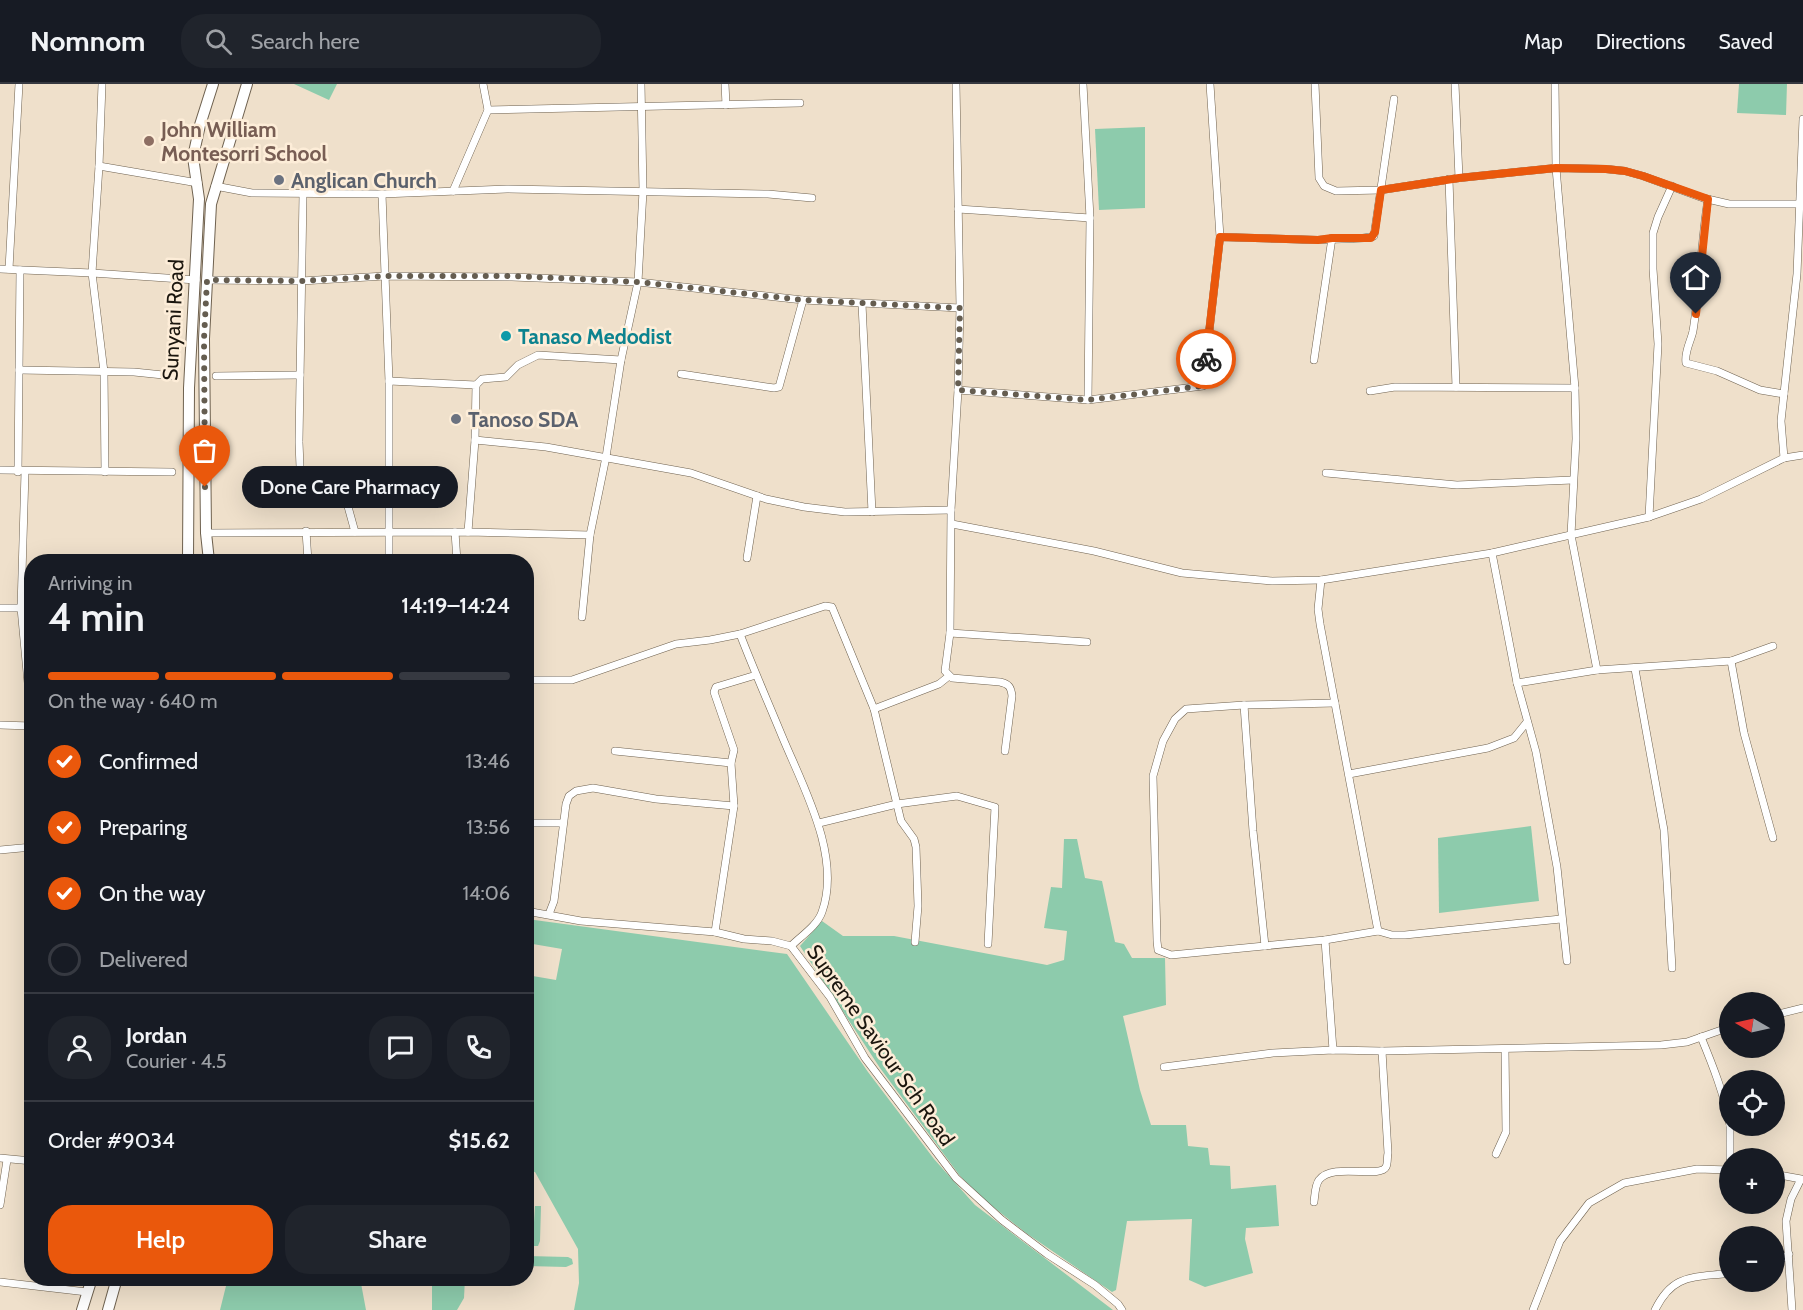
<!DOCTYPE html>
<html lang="en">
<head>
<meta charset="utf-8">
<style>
  :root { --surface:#171b24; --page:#20242c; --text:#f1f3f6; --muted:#9ea1a6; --line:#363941; --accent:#ea580c }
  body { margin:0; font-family:Cabin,sans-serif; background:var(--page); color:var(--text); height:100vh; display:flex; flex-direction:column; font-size:22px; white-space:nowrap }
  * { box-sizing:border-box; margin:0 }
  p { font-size:20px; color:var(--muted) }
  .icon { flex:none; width:33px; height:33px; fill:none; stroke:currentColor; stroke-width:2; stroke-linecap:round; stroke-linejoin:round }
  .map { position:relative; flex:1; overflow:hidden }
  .sheet { position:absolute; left:24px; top:470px; width:510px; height:732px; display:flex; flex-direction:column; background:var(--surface); border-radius:24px; box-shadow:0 6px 24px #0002 }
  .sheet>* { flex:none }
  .needle { width:39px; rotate:279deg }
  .controls { position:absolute; left:1719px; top:908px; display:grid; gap:12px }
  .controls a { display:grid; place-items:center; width:66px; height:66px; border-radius:50%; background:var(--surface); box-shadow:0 6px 24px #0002; font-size:30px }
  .pin { position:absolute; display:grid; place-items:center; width:51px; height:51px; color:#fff; margin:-62px -26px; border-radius:50% 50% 50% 0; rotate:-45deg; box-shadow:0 0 6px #0007 }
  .pin .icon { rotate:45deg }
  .courier { position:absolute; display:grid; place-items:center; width:60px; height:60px; margin:-30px; border:4px solid #ea580c; border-radius:50%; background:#fff; color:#222; box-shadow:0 2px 8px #0007 }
  .bubble { position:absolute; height:42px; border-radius:21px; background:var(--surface); box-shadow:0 6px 24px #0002; font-size:20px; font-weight:600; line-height:42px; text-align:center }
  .headline em { font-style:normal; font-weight:600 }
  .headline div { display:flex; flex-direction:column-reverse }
  .headline { display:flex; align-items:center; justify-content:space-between; height:102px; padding:0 24px }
  h1 { font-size:39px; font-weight:600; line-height:45px }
  .bar { display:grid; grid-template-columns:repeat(4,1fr); gap:9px 6px; align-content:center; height:72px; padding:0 24px }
  .bar i { height:8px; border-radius:4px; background:var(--line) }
  .bar .on { background:var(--accent) }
  .bar p { grid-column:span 4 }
  .line { display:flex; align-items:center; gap:15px; padding:0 24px; border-top:2px solid var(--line) }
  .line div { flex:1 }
  .round { display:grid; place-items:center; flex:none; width:63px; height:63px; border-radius:24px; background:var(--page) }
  ol { padding:0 24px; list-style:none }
  li { display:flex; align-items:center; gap:18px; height:66px }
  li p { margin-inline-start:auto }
  li .icon { padding:6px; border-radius:50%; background:var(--accent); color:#fff; stroke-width:4 }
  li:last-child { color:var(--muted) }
  li i { width:33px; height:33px; border:3px solid var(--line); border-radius:50% }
  .primary-button { display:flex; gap:12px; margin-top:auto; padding:12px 24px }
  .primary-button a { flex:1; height:69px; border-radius:24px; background:var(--accent); color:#fff; font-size:24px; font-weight:600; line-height:69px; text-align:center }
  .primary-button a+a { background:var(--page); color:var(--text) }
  header { display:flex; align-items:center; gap:36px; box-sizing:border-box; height:84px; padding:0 30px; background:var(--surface); border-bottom:2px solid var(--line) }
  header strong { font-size:28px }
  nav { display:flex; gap:33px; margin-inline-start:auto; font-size:21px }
  .search { width:420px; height:54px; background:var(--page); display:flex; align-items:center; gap:15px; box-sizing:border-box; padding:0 21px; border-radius:24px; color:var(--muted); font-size:22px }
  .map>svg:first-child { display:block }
  .green { fill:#8dcbac }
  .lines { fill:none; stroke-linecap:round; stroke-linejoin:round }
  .minor-casing { stroke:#6e614f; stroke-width:8 }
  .primary-casing { stroke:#6e614f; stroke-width:12 }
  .minor { stroke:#fff; stroke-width:7 }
  .primary { stroke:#fff; stroke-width:10 }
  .done { stroke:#655d50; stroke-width:6; stroke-dasharray:0 10.8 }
  .route { stroke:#ea580c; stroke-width:8 }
  .education-dot { fill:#8d6e63; stroke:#fdedd8; stroke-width:2 }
  .worship-dot { fill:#6b7280; stroke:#fdedd8; stroke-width:2 }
  .culture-dot { fill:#0f9aa8; stroke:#fdedd8; stroke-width:2 }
  .labels { text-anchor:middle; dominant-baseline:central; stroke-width:5; stroke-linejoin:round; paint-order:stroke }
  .education-label { font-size:21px; font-weight:bold; fill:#785e54; stroke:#fdedd8; text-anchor:start }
  .worship-label { font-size:21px; font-weight:bold; fill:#5b616d; stroke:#fdedd8; text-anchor:start }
  .street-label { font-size:21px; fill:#1b160e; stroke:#fdedd8 }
  .culture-label { font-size:21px; font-weight:bold; fill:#0d838f; stroke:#fdedd8; text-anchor:start }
</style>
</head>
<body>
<header>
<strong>Nomnom</strong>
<div class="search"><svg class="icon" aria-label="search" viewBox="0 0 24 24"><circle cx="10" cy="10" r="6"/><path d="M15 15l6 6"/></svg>Search here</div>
<nav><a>Map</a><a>Directions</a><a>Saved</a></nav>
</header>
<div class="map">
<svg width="1803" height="1226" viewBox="0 0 1803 1226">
  <rect width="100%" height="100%" fill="#efe0cb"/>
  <!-- green -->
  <g class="green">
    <polygon points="294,0 337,0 329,16"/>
    <polygon points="1739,0 1787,0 1786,31 1737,29"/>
    <polygon points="1145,43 1145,124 1099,126 1095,45"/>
    <polygon points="1531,742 1539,817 1439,829 1438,754"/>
    <polygon points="1064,755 1077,755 1085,794 1102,797 1115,858 1124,860 1132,874 1165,874 1166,921 1123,932 1140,1006 1151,1041 1186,1041 1188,1062 1208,1064 1210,1081 1230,1082 1231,1105 1276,1101 1279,1142 1246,1144 1245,1155 1253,1189 1205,1203 1189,1196 1192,1135 1127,1137 1116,1206 1112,1208 1026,1149 987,1118 960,1092 880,984 800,862 822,837 843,852 894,852 1047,881 1064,876 1067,847 1044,844 1051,803 1062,804"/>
    <polygon points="527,835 787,870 868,988 934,1075 975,1121 1113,1226 574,1226 579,1199 578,1165 535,1088 526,1087 527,891 556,896 562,865 527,859"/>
    <polygon points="535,1122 541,1122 540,1157 538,1162 527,1162 527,1154 533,1154"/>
    <polygon points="527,1172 568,1173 572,1175 573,1180 566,1183 527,1182"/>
    <polygon points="228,1194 360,1194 366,1226 220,1226"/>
    <polygon points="432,1194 465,1194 464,1214 457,1226 432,1226"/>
  </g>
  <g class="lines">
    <defs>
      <g id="minor">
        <polyline points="102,0 99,82 92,189 104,288 105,388"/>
        <polyline points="725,0 726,21"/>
        <path d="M956,0l4,224 -2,82 -7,120 -1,123 -5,38 7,7 48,4c9,2 11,5 12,14l-7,55"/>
        <polyline points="1083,0 1090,134 1088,316"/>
        <polyline points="1315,0 1319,94 1324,102 1336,107 1381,106 1459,94 1556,84 1606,85 1625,87 1643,92 1703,114 1729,120 1801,120"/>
        <polyline points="1455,0 1459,94"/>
        <polyline points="1555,0 1556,84 1575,304 1576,355 1571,451 1597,586"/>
        <polyline points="488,26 800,19"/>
        <polyline points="99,82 198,99"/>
        <polyline points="1449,95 1456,303"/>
        <polyline points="215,102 252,109 382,110 507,105 768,110 812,114"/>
        <polyline points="453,107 488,26 483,0"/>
        <polyline points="303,110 299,358 301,408 307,415 341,417 347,419 355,448"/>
        <polyline points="382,110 389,297 389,477"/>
        <path d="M1708,115c-7,44 -8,88 -15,132 -2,10 -9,21 -7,32l31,8 43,19 24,4"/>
        <polyline points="958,125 1090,134"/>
        <path d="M1220,153l98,3c14,-2 47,0 56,-4l20,-137"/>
        <polyline points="0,185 92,189 196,196"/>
        <polyline points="9,185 19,0"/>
        <polyline points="207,196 301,197 385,192 512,193 638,198 803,216 960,224"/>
        <polyline points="862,220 872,428"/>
        <polyline points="1314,276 1332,154"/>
        <polyline points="19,286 134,288 173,292"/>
        <polyline points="681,290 774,304 779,303 803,216"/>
        <polyline points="216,292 300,291"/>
        <polyline points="389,297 476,301 475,356 468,448"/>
        <polyline points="476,301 482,295 506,293 518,281 538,271 621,276"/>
        <polyline points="958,306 1088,316 1203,302 1220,153 1210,0"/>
        <polyline points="1370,307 1395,303 1575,304"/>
        <polyline points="475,356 546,363 691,389 766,415 804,423 845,428 951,426"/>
        <polyline points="1784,374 1781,337 1797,190 1803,35"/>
        <polyline points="0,386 172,388"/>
        <polyline points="18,388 20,186"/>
        <polyline points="25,388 21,524 32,642"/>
        <polyline points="1326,389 1457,401 1573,396"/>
        <polyline points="1649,433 1658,260 1653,185 1653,149 1658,133 1672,102"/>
        <polyline points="952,440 1094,467 1182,489 1272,497 1321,496 1492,469 1649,433 1701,415 1784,374 1803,371"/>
        <polyline points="306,447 308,477"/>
        <polyline points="455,448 457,477"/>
        <polyline points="206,449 468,448 590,451"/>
        <polyline points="1492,469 1517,599 1536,668 1557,783 1567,877"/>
        <polyline points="747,474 757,412"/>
        <polyline points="1321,496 1318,525 1320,540 1378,847"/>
        <polyline points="0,524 32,524"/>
        <polyline points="582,533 590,451 606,373 621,276 638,198 643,107 641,0"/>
        <polyline points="950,549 1087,558"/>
        <path d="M740,550c13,34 28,68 42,102 21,51 60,120 40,176 -5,14 -21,24 -31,34"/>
        <polyline points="1731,577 1744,649 1773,754"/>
        <polyline points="1635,585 1664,746 1672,884"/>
        <polyline points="526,596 572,596 676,560 710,556 740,550 825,522 832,523 874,625 901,737 914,755 916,763 918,822 915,858"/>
        <polyline points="1517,599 1597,586 1731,577 1773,562"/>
        <polyline points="1335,619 1244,621 1186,625 1175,635 1163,657 1153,692 1157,857 1158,866 1171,871 1325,856 1378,847 1392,851 1405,851 1561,835"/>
        <polyline points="1244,621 1253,747 1265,862"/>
        <polyline points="874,625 939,600 949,592"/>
        <polyline points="0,641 31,642"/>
        <polyline points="615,667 731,679"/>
        <polyline points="1349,690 1488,664 1514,654 1527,638"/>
        <polyline points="526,739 563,739"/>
        <polyline points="819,739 897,720 957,712 995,723 988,860"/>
        <polyline points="0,766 32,763"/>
        <polyline points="526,827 581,837 715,848 744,855 772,857 791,862 830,913 865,974 956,1094 1002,1136 1047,1170 1095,1201 1118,1220 1122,1226"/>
        <polyline points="549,830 554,817 566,720 569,712 576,707 593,704 656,715 734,722"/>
        <polyline points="715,848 734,722 731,679 734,666 714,608 716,603 756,591"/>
        <polyline points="1325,856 1333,966"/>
        <polyline points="1774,931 1803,924"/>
        <path d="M1701,953c12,29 23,57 29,88"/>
        <polyline points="1164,983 1273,969 1333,966 1382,967 1661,961 1687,958 1730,943"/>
        <polyline points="1730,1041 1730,1074"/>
        <polyline points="1496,1070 1506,1048 1505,965"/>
        <polyline points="0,1074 32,1077"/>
        <polyline points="1774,1090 1801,1095 1791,1115 1786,1137 1792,1226"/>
        <path d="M1314,1118c1,-7 1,-17 5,-22 13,-18 61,-1 67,-13 2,-4 1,-10 2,-14l-6,-102"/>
        <polyline points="0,1121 7,1076"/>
        <polyline points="1774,1180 1789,1170"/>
        <polyline points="0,1198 87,1208"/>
        <polyline points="1533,1226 1560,1157 1589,1119 1624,1099 1697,1085 1730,1086"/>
        <path d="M1655,1226c18,-37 38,-32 75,-37"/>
      </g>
      <g id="primary">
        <polyline points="188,477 189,304 199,115 193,73 200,41 213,0"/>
        <polyline points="209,477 206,449 204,255 211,120 247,0"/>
        <polyline points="82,1226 92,1194"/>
        <polyline points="108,1226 117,1194"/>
      </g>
    </defs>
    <!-- minor casing -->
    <use href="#minor" class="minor-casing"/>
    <!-- primary casing -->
    <use href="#primary" class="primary-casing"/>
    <!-- minor -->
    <use href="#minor" class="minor"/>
    <!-- primary -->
    <use href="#primary" class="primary"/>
  </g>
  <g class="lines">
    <!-- done -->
    <polyline class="done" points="205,403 204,255 207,196 302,197 385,192 513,192 638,198 803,216 960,224 958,306 1088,316 1203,302 1206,275"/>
    <!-- route -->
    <polyline class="route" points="1206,275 1220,153 1318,156 1332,154 1371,154 1375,148 1381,106 1459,94 1556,84 1606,85 1625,87 1643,92 1708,115 1696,230"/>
  </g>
  <!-- markers -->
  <circle class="education-dot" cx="149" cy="57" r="6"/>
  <g class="worship-dot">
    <circle cx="279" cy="96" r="6"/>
    <circle cx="456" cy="335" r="6"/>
  </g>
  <circle class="culture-dot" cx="506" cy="252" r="6"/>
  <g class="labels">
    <!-- education labels -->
    <g class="education-label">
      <text x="161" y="45">John William<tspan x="161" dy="24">Montesorri School</tspan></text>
    </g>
    <!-- worship labels -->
    <g class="worship-label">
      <text x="291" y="96">Anglican Church</text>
      <text x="468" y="335">Tanoso SDA</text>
    </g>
    <!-- street labels -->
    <g class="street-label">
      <text transform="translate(173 236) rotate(-87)">Sunyani Road</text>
      <text transform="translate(881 961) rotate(55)">Supreme Saviour Sch Road</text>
    </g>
    <!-- culture labels -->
    <g class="culture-label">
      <text x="518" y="252">Tanaso Medodist</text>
    </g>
  </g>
</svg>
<div class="controls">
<a><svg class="needle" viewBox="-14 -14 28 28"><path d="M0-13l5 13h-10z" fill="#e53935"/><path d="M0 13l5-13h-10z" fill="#9ea1a6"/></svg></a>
<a><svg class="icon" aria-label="locate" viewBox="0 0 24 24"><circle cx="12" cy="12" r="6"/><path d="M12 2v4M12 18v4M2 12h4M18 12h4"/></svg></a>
<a>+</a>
<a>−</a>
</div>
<div class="pin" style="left:205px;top:403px;background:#ea580c"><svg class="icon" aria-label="bag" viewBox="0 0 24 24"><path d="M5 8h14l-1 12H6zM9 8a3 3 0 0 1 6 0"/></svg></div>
<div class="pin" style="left:1696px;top:230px;background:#1f2937"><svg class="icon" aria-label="home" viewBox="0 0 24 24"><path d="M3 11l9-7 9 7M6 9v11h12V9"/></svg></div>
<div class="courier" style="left:1206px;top:275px"><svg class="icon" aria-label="bike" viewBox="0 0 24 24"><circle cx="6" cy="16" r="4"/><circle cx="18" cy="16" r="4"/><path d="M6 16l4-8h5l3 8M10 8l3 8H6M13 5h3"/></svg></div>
<div class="bubble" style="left:242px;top:382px;width:216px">Done Care Pharmacy</div>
<section class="sheet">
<div class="headline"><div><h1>4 min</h1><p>Arriving in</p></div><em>14:19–14:24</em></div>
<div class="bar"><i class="on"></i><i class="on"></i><i class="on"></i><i></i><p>On the way · 640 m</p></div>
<ol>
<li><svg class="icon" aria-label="check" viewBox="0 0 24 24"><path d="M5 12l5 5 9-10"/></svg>Confirmed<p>13:46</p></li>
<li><svg class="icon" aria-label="check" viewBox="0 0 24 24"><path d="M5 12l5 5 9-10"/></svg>Preparing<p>13:56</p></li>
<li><svg class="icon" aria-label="check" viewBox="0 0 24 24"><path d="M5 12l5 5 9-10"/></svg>On the way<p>14:06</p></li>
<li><i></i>Delivered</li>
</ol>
<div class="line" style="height:108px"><a class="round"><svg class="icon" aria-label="person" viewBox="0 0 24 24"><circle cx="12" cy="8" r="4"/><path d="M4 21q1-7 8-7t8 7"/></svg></a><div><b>Jordan</b><p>Courier · 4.5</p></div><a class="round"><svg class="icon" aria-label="chat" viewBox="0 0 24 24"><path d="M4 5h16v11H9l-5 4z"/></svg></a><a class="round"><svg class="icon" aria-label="phone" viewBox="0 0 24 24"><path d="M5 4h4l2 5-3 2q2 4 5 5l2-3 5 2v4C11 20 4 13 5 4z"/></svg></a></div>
<div class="line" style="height:78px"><div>Order #9034</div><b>$15.62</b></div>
<div class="primary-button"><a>Help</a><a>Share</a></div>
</section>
</div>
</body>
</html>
